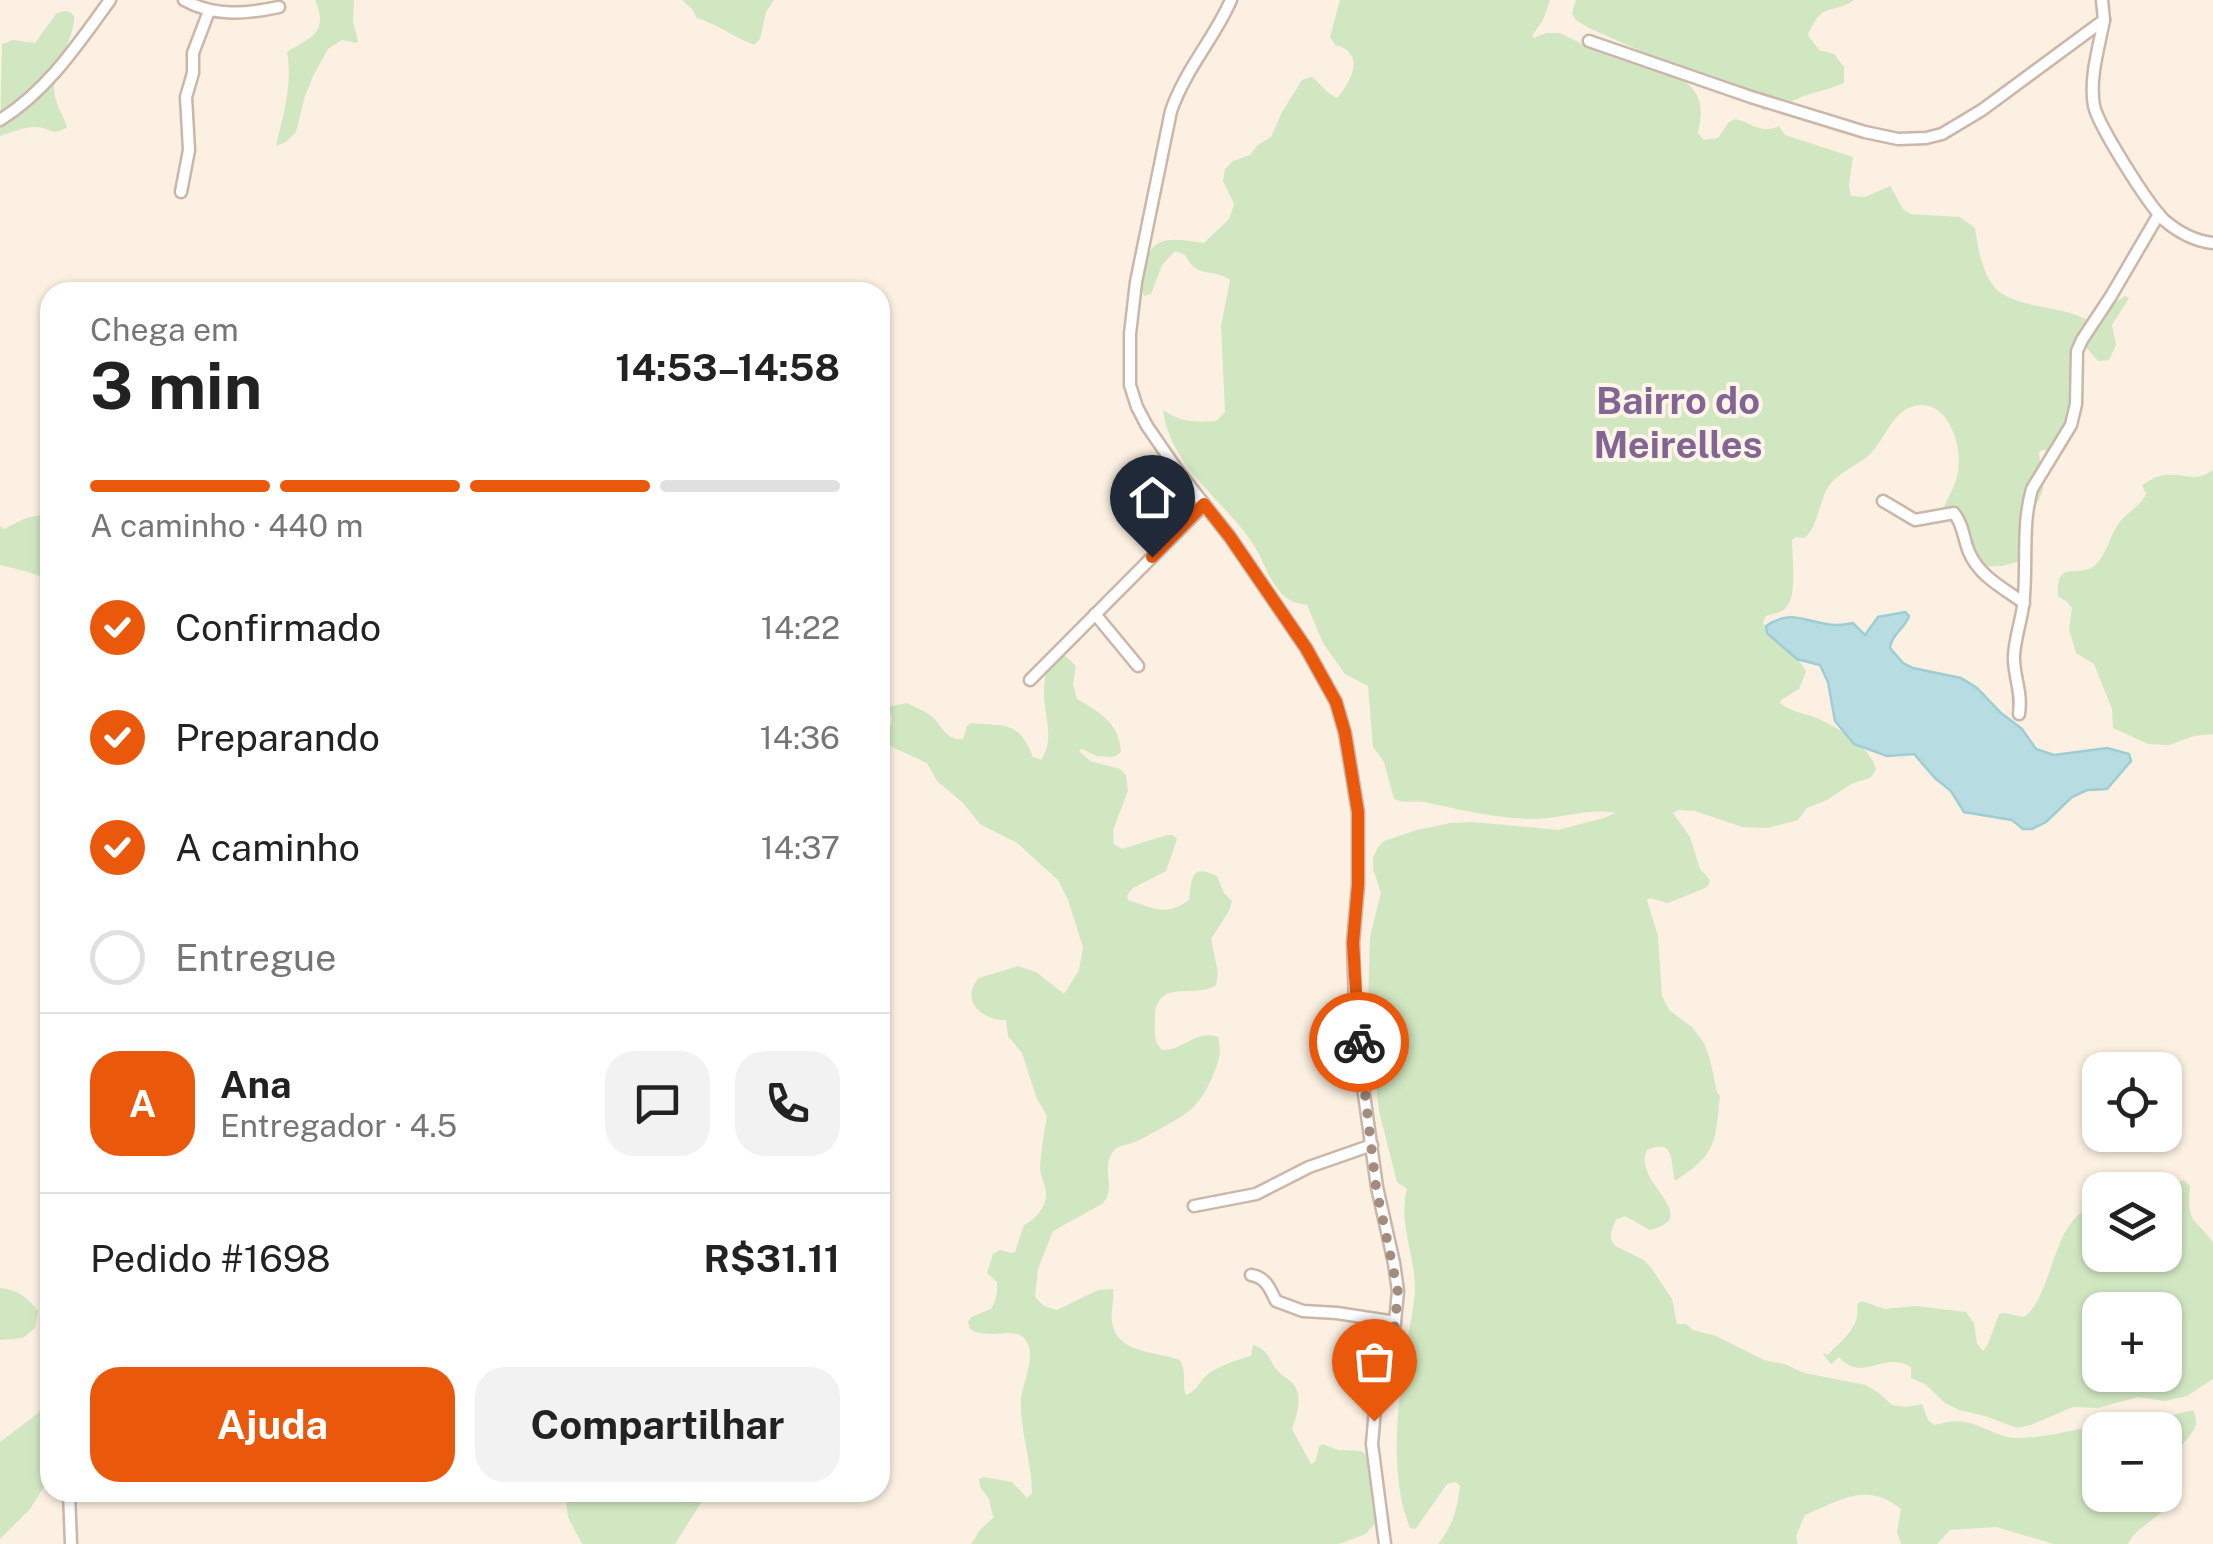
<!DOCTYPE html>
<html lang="pt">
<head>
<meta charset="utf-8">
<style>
  :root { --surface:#fff; --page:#f2f2f2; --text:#222; --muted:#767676; --line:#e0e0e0; --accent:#ea580c }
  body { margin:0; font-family:"Public Sans",sans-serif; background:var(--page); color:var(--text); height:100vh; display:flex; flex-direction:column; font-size:38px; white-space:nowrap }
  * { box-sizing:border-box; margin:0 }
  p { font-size:32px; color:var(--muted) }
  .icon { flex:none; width:55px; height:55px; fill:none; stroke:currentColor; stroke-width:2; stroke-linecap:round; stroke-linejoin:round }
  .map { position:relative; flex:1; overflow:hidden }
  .sheet { position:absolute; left:40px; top:282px; width:850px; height:1220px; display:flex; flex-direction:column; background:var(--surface); border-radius:30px; box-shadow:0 2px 8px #0004 }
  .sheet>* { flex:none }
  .buttons { position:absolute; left:2082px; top:1052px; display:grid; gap:20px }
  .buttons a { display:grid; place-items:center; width:100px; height:100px; border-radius:20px; background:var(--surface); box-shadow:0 2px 8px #0004; font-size:50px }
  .pin { position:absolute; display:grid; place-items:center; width:85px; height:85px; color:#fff; margin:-102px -42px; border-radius:50% 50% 50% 0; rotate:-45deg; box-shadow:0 0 10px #0007 }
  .pin .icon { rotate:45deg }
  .courier { position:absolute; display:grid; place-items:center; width:100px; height:100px; margin:-50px; border:8px solid #ea580c; border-radius:50%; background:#fff; color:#222; box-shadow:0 2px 12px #0007 }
  .head em { font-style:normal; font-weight:700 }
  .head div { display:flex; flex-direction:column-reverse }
  .head { display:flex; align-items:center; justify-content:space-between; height:170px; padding:0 50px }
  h1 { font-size:65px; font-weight:700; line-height:75px }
  .bar { display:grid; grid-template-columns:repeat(4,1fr); gap:15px 10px; align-content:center; height:120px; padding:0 50px }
  .bar i { height:12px; border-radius:8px; background:var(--line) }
  .bar .active { background:var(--accent) }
  .bar p { grid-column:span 4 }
  .line { display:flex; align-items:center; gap:25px; padding:0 50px; border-top:2px solid var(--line) }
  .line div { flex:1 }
  .round { display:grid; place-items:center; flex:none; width:105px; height:105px; border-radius:30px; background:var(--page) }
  ol { padding:0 50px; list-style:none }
  li { display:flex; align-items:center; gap:30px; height:110px }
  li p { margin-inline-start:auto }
  li .icon { padding:10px; border-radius:50%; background:var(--accent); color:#fff; stroke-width:4 }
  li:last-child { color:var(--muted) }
  li i { width:55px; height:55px; border:5px solid var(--line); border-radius:50% }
  .action { display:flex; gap:20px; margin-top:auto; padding:20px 50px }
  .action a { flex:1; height:115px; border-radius:30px; background:var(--accent); color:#fff; font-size:40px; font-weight:700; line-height:115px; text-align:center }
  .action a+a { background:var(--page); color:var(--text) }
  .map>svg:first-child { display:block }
  .green { fill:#d1e7c1; fill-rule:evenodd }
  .water { fill:#b7dde2; stroke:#9ecdd4; stroke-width:2.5 }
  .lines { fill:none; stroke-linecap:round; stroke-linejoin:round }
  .street-casing { stroke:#cab7a9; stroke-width:15 }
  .street { stroke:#fff; stroke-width:10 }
  .done { stroke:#a18c7f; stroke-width:10; stroke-dasharray:0 18 }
  .route { stroke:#ea580c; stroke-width:12 }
  .labels { text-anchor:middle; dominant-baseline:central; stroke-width:8; stroke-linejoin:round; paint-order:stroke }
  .district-label { font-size:38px; font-weight:bold; fill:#836593; stroke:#fef4e7 }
</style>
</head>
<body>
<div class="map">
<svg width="2213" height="1544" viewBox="0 0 2213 1544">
  <rect width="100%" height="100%" fill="#fbf0e1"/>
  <!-- green -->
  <g class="green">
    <path d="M315,0h39l-1,22 5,19 -2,2 -14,-3 -14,9 -15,27 -8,20 -9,36 -10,10 -10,4c7,-31 17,-62 11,-94 25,-15 42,-20 28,-52z"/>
    <path d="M682,0h92l-8,12 -6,27 -6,6c-20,-8 -37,-21 -57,-27l-5,-9z"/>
    <path d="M1340,0h210l-7,20 -11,16 2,2 12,-5h14l30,15 91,31c22,14 22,30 17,54l6,7 14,-2 10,-15 7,-4c17,3 24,16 44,7l6,9 68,22 -4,28 2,11 14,1 25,-11 13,23 7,5 50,3 15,11c3,20 7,44 20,60 14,16 55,19 75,25 8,2 15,6 22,9 13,-7 21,-19 33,-26l4,2 -17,27 4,20 -7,15 -11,1 -14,-16 -3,1 -3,32 -21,74 -15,-2 -3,2 4,38 -13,29 -8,42 -20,5 -27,1 -6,-9 -1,-34c-7,-7 -19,-8 -24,-17 5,-11 12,-23 14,-35 5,-25 -10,-75 -44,-66 -23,6 -29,35 -46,50 -11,9 -27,16 -37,27 -13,17 -11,40 -26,55l-9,-1 -4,3c0,18 7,62 -10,71 -5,3 -11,3 -16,5l-3,6c10,23 33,28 43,50l-7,17 -18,11 -1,3c11,9 24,10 37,15 21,10 55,29 59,52l-6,8 -19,6 -24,16 -20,8 -9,12 -30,8 -26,-1 -47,-16 -17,-1 -5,3 17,24 10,32 10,11 -2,6 -5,3 -35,14 -18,-5 -3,2 11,36 4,60 7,14 23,17 12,16 6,16 7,33 3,4c-5,47 -3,58 -45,85 -5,-19 1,-44 -28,-31 -16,33 58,66 3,80l-25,-14 -9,4 -5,12v7l4,7 29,14 8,9 20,30 5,25h9l7,6 23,6 48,24 23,5 17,8 62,12 13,8 13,12 14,2 16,-3 6,16 6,5c10,-2 21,-5 31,-3 18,3 34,16 52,16 31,0 62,-10 92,-15 10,-2 21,2 31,0 17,-4 35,-9 53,-13 10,21 -7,24 -14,42 -6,17 -1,37 -12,53 -11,16 -31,22 -39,39h-74l-58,-17 -46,3 -13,14h-36l-4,-12 4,-23c-34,-28 -61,-9 -96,6l-9,21 2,8h-360c15,-18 19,-35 22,-58l-4,-4 -9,2 -30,43 -3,2 -4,-1c-22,-54 -12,-129 -3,-185 3,-19 7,-35 8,-54 0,-34 -17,-66 -8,-100l-10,-7 -18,-71 -6,-49 -1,-38 -4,-15 2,-73 11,-43 -8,-24v-11l5,-11 6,-6 33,-11 34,-7 21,-1 86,8 46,-12 11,-5c-24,-5 -54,5 -79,6 -38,0 -75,-9 -111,-17 -12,-2 -20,2 -31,-3l-10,-37 -11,-15 -5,-61 -23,-12 -22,-31 -16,-38c-12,-2 -19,-4 -27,-13 -12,-14 -17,-33 -27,-48 -29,-44 -83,-78 -90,-134 20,13 30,12 53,11l9,-9 -4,-86 9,-46c-19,-13 -32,0 -45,-25l-10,-4 -13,14 -11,29 -7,2c-4,-9 -3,-14 -1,-24 7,-40 29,-33 61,-29l25,-24 5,-15 -11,-23 2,-12 8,-8 17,-6 8,-10 13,-8 11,-25 20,-32 10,-3c9,7 14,16 25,21 15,-17 29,-46 -2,-53l-5,-8zM2100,1430h65v65h-65z"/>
    <path d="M1576,0h278c-24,16 -31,0 -46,35l11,15 15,4 10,13v16c-20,9 -47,11 -63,26l-18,1 -12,-9 -164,-74 -11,-7 -4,-7z"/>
    <path d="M64,11l6,1 4,4c0,26 -20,47 -20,72 0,15 9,26 13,39 -17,11 -17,-1 -33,0 -10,0 -24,6 -34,9l2,-92 11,-4 22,3 21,-29z"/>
    <path d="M2213,470v264l-19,2 -25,9 -21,-1 -35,-16 -1,-19 -18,-45 -18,-11 -7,-24 3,-21 -5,-6 -9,-6c-2,-38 18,-17 36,-30 12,-9 16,-31 25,-43 8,-11 21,-16 27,-29l-4,-9c7,-4 15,-10 23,-10 18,-2 31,8 48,-5z"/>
    <polygon points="50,513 50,580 25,571 0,565 0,526 4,529 26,518"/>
    <path d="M1061,652l15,14 -3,18 4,15c24,14 42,24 44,53l-7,5 -17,-1 -15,-7 -3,2 11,10 30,8 6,6 2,16 -15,39 1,14 8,5 45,-14h6l4,4 -11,32 -33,17 -6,7 1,5c25,8 38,17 61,0 3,-22 2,-37 28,-24l7,17 8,8 -3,10 -18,28 7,34 -2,12c-22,15 -61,-9 -61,35 0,12 -2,21 7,30 21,1 34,-21 56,-13 4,15 1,24 -5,38 -13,31 -24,38 -53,54 -9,4 -19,11 -28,14 -9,3 -15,2 -20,10 -11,18 5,37 -10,51l-49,27 -15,38 -3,28 9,9 13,4 41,-20 15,-1c2,11 -3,22 -1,33 5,33 45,29 68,38 8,17 1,23 6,35 11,-5 11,-9 18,-17 10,-11 33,-18 47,-22l2,-11c14,5 14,9 21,21 4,8 12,10 18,17 12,12 5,31 0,46l19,35 4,-2 4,-15 3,-3 16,6 23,1 6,4 8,27 2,39 -11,13 -27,10h-368l9,-14 14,-13c-3,-6 -3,-11 -5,-17 -4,-10 -9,-8 -10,-21l4,-2 29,5 15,16 5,-5c0,-31 -13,-65 -11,-95 2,-17 18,-46 2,-61 -10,-9 -34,3 -53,-8l-2,-7 3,-5 20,-8c5,-9 7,-16 6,-27l-10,-9 6,-19 7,-4 11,3 4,-1 9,-27c11,-5 23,-19 22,-33 -1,-9 -6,-16 -6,-25 1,-17 4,-34 7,-51l-10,-17 -15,-46 -14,-17 -2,-16c-24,1 -47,-20 -27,-42l39,-12 18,6 28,22 15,-24 4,-23 -15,-47 -10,-20 -41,-37 -37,-19 -16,-20 -27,-23 -10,-18 -33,-15 -10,-7 -4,-12 11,-4 1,-8 -5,-10 20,-4c7,4 16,7 23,12 13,10 15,26 33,24l4,-13 4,-3c36,4 47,-3 62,34l8,3c15,-22 2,-46 3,-70 0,-11 3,-22 4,-33z"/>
    <path d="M2184,1180l6,6c-4,39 5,30 23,57v136l-26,17 -22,5 -27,-4 -40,11 -25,-1 -42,18 -14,3 -32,-12 -26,-6 -14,-7 -20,-19 -14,-6v-11c-27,-17 -49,17 -72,-10l-8,7 -9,-11 6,2c15,-16 33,-28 29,-51l5,-3 23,8 31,-3 50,6 8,11 3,21 6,7 5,-7 11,-30 6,-1 19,4c26,-19 27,-77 54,-102 5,-5 15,-8 22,-10v50h65v-65h-13l14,-1zM2100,1310h65v65h-65z"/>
    <path d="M0,1288c18,2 27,9 38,23l-3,17 -12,10 -23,2z"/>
    <polygon points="50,1396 50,1477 30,1509 0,1539 0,1442 37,1414"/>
    <polygon points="565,1493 565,1492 707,1493 675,1544 582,1544 568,1517"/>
  </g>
  <!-- water -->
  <path class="water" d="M1905,612l4,4c-4,12 -18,19 -19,32l13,15 10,5 48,10 16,10 24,25 21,16 14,20 18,6 53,-7 22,6 2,7 -24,28 -20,1 -15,7 -26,25 -14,7h-9l-11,-9 -48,-8 -13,-21 -16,-13 -21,-24 -27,2 -33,-12 -19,-23 -7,-39 -8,-17 -23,-6 -30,-26 -1,-7c27,-19 43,-1 71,-1 5,0 11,-1 16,-2l12,12 13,-18z"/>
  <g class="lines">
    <defs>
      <g id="street">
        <path d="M184,0c30,17 62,14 95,7"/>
        <path d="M1231,0c-17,39 -45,68 -60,111l-35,171 -6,52v51l7,22 10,19 31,45 52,66 76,111 30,54 9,31 13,79v73l-5,58 2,63 8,81 14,100 17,76 4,28 -4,41 -18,66 -4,46 13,100"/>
        <path d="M2104,20c-5,27 -15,58 -10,86 5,21 54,98 70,114 14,12 30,21 49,23"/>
        <polyline points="1589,41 1751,97 1865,132 1898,139 1926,138 1942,134 1982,110 2104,20 2102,0"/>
        <path d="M0,120c47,-29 78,-76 110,-120"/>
        <polyline points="181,192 189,150 186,97 193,73 193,53 209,11"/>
        <path d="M1883,501l32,19 39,-7c10,13 9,25 15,39 10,24 34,36 55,51"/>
        <polyline points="1095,614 1138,666"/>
        <polyline points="1030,680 1204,505"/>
        <path d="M2019,714c3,-22 -4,-33 -5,-54 -1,-15 7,-38 9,-54 5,-39 -2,-79 9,-117l39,-64 5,-21 1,-53 5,-11 29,-44 48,-82"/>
        <polyline points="1194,1206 1256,1194 1309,1167 1372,1145"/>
        <path d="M1251,1275c15,2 19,14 25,26l27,10 34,2 58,9"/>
        <polyline points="69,1492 71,1544"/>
      </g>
    </defs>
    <!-- street casing -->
    <use href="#street" class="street-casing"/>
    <!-- street -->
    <use href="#street" class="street"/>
  </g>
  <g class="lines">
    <!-- done -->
    <polyline class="done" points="1359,1042 1376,1187 1398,1292 1394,1332 1376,1398 1374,1421"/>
    <!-- route -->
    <polyline class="route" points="1152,557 1204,504 1230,537 1306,648 1336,702 1345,733 1358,812 1358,885 1353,943 1359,1042"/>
  </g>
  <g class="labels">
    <!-- district labels -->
    <g class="district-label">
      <text x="1678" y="400">Bairro do<tspan x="1678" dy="44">Meirelles</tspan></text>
    </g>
  </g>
</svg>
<div class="buttons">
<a><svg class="icon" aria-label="locate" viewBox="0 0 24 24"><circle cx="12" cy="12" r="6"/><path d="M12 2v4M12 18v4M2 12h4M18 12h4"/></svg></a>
<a><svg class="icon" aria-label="layers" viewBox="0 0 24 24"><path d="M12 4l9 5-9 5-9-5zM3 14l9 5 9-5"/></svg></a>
<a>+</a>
<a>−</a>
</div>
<div class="pin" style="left:1374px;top:1421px;background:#ea580c"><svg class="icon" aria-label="bag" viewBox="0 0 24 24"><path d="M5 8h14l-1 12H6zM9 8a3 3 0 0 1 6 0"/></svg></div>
<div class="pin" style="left:1152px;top:557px;background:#1f2937"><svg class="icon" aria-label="home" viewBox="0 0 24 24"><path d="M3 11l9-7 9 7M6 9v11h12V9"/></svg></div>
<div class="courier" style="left:1359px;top:1042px"><svg class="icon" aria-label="bike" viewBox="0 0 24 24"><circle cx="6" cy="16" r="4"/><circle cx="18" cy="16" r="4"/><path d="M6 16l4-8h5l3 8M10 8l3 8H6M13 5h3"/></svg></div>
<section class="sheet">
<div class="head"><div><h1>3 min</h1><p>Chega em</p></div><em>14:53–14:58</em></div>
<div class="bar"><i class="active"></i><i class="active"></i><i class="active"></i><i></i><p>A caminho · 440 m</p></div>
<ol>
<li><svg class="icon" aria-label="check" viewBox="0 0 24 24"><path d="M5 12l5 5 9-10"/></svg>Confirmado<p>14:22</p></li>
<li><svg class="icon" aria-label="check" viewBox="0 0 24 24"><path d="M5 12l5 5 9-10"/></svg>Preparando<p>14:36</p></li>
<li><svg class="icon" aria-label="check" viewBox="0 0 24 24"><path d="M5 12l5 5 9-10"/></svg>A caminho<p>14:37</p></li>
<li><i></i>Entregue</li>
</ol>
<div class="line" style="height:180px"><b class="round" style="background:var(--accent);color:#fff">A</b><div><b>Ana</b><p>Entregador · 4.5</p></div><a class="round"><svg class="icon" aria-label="chat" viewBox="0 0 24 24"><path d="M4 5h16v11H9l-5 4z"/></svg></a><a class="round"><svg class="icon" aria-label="phone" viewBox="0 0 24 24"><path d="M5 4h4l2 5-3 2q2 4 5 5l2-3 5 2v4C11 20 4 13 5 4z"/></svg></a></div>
<div class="line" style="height:130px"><div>Pedido #1698</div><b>R$31.11</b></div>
<div class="action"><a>Ajuda</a><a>Compartilhar</a></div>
</section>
</div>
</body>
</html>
